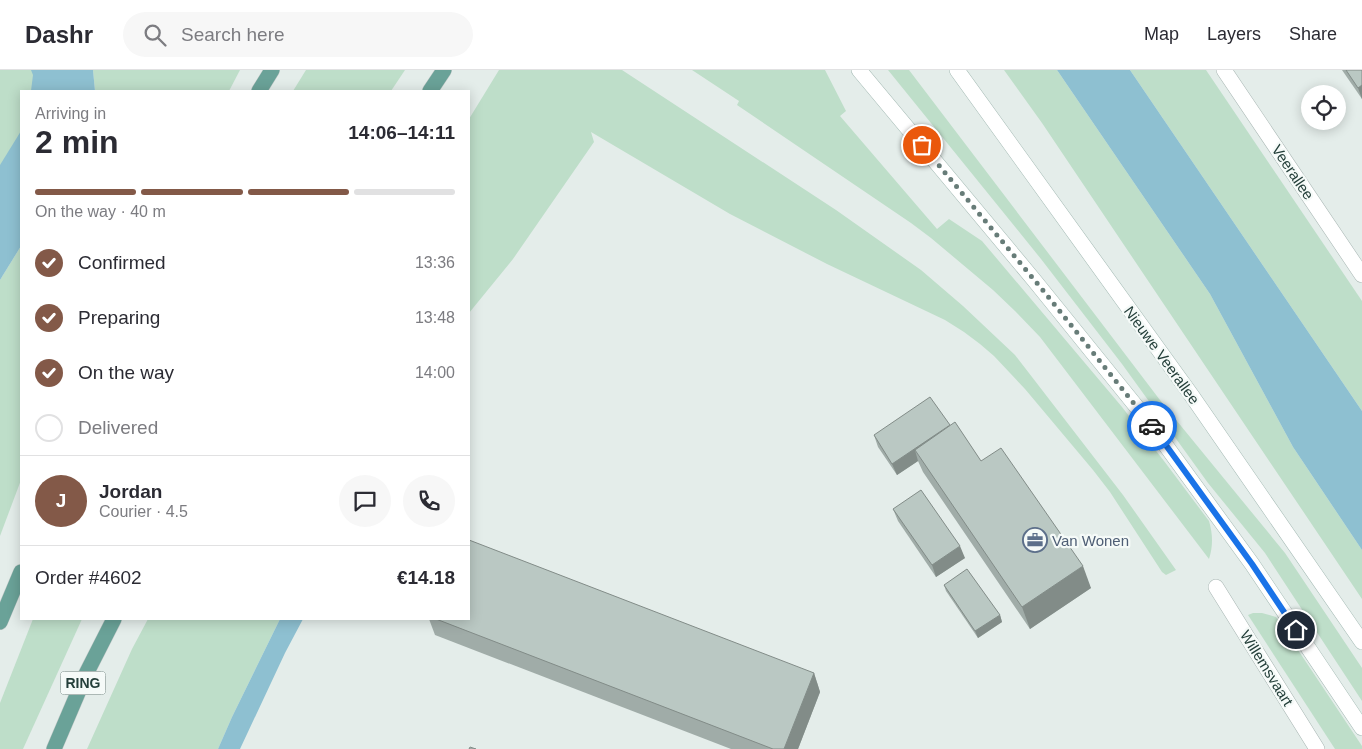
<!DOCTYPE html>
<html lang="en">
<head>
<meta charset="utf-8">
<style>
  :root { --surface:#fff; --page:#f7f7f7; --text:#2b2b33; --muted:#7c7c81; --line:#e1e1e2; --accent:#835948 }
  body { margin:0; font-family:Helvetica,sans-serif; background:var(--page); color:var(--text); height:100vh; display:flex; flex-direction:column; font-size:19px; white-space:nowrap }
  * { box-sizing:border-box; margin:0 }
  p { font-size:16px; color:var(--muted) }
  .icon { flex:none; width:28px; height:28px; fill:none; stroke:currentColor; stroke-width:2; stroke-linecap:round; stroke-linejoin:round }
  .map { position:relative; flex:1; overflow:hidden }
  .drawer { position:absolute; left:20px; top:20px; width:450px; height:530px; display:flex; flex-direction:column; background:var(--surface); border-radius:0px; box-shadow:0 2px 12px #0003 }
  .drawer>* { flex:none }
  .controls { position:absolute; left:1301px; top:15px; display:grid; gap:10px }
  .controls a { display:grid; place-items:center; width:45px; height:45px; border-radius:50%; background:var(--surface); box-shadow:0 2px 12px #0003; font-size:25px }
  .pin { position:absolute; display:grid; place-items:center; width:42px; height:42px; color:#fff; margin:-21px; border:2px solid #fff; border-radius:50%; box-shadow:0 1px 5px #0007 }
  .courier { position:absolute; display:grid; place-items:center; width:50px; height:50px; margin:-25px; border:4px solid #1a73e8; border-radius:50%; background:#fff; color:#222; box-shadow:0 1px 6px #0007 }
  .summary em { font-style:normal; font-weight:600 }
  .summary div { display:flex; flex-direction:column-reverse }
  .summary { display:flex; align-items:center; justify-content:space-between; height:85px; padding:0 15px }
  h1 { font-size:32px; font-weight:600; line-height:38px }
  .bar { display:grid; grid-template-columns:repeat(4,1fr); gap:8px 5px; align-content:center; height:60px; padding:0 15px }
  .bar i { height:6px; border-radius:4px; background:var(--line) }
  .bar .selected { background:var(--accent) }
  .bar p { grid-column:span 4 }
  .line { display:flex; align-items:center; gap:12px; padding:0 15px; border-top:1px solid var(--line) }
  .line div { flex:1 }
  .round { display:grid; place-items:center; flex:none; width:52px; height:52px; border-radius:26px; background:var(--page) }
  ol { padding:0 15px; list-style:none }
  li { display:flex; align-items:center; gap:15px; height:55px }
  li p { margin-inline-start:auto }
  li .icon { padding:5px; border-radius:50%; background:var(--accent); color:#fff; stroke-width:4 }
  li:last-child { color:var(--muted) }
  li i { width:28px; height:28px; border:2px solid var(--line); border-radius:50% }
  header { display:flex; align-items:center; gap:30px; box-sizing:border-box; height:70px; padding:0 25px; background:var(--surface); border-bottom:1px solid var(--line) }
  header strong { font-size:24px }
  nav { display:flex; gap:28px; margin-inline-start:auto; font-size:18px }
  .search { width:350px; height:45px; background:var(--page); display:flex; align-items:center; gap:12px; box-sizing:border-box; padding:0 18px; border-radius:28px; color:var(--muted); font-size:19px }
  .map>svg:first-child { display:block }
  .green { fill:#bedec9 }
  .water { fill:#8ec0d1 }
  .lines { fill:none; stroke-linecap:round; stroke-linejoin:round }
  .minor-casing { stroke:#a7b5b2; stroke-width:16 }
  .secondary-casing { stroke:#a3b9b3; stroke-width:16 }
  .primary-casing { stroke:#c2c9c8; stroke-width:16 }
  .minor { stroke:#fff; stroke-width:15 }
  .secondary { stroke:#fff; stroke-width:15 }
  .primary { stroke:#6aa298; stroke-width:15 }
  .wall { fill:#a0aca8 }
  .shaded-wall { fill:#828c88 }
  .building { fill:#bac8c3; stroke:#828c88 }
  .done { stroke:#677c78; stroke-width:5; stroke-dasharray:0 9 }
  .route { stroke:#1a73e8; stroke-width:6 }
  .labels { text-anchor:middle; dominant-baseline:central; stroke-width:4.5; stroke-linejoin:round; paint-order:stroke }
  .shield { fill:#f5faf8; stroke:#637773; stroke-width:1 }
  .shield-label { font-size:14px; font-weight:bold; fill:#243f3a }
  .street-label { font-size:15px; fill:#243f3a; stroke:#f5faf8 }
  .service-label { font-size:15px; fill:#4e5e75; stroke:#f5faf8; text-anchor:start }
</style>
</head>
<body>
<header>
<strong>Dashr</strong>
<div class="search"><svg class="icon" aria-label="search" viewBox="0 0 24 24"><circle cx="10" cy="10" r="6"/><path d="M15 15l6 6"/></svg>Search here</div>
<nav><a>Map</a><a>Layers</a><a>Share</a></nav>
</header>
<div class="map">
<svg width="1362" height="679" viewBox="0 0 1362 679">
  <rect width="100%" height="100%" fill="#e4edea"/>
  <!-- green -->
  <g class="green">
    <polygon points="0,0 64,0 63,21 21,21 21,122 0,160"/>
    <polygon points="93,0 240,0 229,21 95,21"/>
    <polygon points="306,0 405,0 391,21 293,21"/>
    <polygon points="499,0 622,0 836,140 921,200 963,236 1015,285 1123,425 1176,500 1166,505 1162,502 1110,422 1093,400 1025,319 994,286 980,274 964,262 945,250 827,194 730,144 591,62 594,72 513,189 469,243 469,49"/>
    <path d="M692,0h133l21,41 -6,5 97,113 12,-10 33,22 140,166 42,54 45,60c4,14 4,25 0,38l-169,-222 -25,-26 -22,-21 -62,-52 -20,-15 -174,-118 2,-4z"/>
    <polygon points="888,0 909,0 1163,334 1285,483 1362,598 1362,631 1265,483 1208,413 1122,294 1041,189"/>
    <polygon points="1004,0 1057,0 1210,224 1293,377 1362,480 1362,529 1042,53"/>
    <polygon points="1130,0 1206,0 1362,231 1362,341"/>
    <polygon points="21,176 21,410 0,466 0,210"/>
    <polygon points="1253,543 1262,543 1276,547 1362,676 1362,679 1335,679 1248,545"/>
    <polygon points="33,549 82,549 23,679 0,679 0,633"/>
    <polygon points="148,549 280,549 232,647 218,679 87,679 132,579"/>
  </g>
  <!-- water -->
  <g class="water">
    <polygon points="31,0 93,0 95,21 31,21 33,5"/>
    <polygon points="1057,0 1130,0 1362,341 1362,480 1293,377 1210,224"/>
    <polygon points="21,61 21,176 0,210 0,95"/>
    <polygon points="280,549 303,549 285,583 240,679 218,679 232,647"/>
  </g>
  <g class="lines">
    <defs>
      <g id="minor">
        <polyline points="1224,0 1362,205"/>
        <polyline points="1216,517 1317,679"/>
      </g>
      <g id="secondary">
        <polyline points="859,0 1034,210 1148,351 1252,494 1362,658"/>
        <polyline points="957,0 1192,326 1362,572"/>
      </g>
      <g id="primary">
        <polyline points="259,21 272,0"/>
        <polyline points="430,21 444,0"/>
        <polyline points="0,552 21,502"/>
        <polyline points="54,679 86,604 114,549"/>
      </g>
    </defs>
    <!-- minor casing -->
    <use href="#minor" class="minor-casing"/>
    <!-- secondary casing -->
    <use href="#secondary" class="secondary-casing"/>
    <!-- primary casing -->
    <use href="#primary" class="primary-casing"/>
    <!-- minor -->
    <use href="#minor" class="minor"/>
    <!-- secondary -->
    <use href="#secondary" class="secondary"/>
    <!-- primary -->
    <use href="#primary" class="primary"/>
  </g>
  <!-- wall -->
  <g class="wall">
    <polygon points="1342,0 1362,0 1362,29"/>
    <polygon points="950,356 1091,518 1030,559 923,402 918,391 897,405 878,377 874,365"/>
    <polygon points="893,439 965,488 936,507 898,451"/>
    <polygon points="944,515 1000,545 1002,552 978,568 946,521"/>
    <polygon points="429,549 469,549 814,603 820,622 798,679 731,679 435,565"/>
  </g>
  <!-- shaded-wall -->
  <g class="shaded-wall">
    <polygon points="1362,15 1362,29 1358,18"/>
    <polygon points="950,355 915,380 918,391 897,405 892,394"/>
    <polygon points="960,476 965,488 936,507 932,495"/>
    <polygon points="1083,496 1091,518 1030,559 1022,537"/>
    <polygon points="1000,545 1002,552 978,568 975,561"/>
    <polygon points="814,603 820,622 798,679 784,679"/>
  </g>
  <!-- building -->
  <g class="building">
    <polygon points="1346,0 1362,0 1362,15 1358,18"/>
    <polygon points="930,327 950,355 892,394 874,365"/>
    <polygon points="955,352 981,391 1001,378 1083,496 1022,537 915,380"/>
    <polygon points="921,420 960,476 932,495 893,439"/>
    <polygon points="469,470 814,603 784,679 773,679 436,549 469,549"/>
    <polygon points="967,499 1000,545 975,561 944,515"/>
    <polygon points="470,677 476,679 469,679"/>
  </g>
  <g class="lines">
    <!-- done -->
    <polyline class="done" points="922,75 1046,224 1152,356"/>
    <!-- route -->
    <polyline class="route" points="1152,356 1252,494 1296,560"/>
  </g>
  <!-- icons -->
  <defs>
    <symbol id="office-ring" viewBox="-11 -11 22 22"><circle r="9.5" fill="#f5faf8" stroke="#5c6f8a" stroke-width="1.5"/><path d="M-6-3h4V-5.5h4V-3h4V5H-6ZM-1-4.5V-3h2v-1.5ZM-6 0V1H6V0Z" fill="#5c6f8a"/></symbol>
  </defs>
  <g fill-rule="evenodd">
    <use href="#office-ring" x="1021" y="456" width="28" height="28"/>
  </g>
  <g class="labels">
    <!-- shield labels -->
    <rect class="shield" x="60.5" y="601.5" width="45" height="23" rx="4"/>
    <g class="shield-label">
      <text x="83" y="613">RING</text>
    </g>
    <!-- street labels -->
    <g class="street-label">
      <text transform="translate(1293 102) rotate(56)">Veerallee</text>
      <text transform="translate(1162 285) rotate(54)">Nieuwe Veerallee</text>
      <text transform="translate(1267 598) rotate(58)">Willemsvaart</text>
    </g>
    <!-- service labels -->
    <g class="service-label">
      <text x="1052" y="470">Van Wonen</text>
    </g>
  </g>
</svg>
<div class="controls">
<a><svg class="icon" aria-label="locate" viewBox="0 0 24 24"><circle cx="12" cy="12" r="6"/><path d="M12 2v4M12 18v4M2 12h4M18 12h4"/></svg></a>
</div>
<div class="pin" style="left:922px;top:75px;background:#ea580c"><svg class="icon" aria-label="bag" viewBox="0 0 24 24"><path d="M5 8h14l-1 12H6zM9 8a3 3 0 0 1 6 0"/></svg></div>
<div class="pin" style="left:1296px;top:560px;background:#1f2937"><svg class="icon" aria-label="home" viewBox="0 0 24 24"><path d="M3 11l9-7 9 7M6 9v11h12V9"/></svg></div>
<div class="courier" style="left:1152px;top:356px"><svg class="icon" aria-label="car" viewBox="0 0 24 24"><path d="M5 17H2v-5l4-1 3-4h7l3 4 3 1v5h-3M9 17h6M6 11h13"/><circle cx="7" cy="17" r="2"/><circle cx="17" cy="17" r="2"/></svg></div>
<section class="drawer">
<div class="summary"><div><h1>2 min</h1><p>Arriving in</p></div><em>14:06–14:11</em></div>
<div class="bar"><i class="selected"></i><i class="selected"></i><i class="selected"></i><i></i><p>On the way · 40 m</p></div>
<ol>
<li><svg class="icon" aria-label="check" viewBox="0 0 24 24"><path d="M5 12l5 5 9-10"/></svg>Confirmed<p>13:36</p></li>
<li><svg class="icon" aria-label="check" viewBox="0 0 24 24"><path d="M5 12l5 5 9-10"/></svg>Preparing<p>13:48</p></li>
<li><svg class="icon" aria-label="check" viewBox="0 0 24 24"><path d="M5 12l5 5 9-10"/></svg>On the way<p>14:00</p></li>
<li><i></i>Delivered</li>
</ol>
<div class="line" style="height:90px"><b class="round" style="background:var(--accent);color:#fff">J</b><div><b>Jordan</b><p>Courier · 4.5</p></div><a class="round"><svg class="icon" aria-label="chat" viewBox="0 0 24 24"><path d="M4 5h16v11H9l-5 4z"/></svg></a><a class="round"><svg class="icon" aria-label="phone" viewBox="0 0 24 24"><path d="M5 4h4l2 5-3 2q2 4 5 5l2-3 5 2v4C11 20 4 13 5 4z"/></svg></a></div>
<div class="line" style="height:65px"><div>Order #4602</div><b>€14.18</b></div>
</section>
</div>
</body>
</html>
